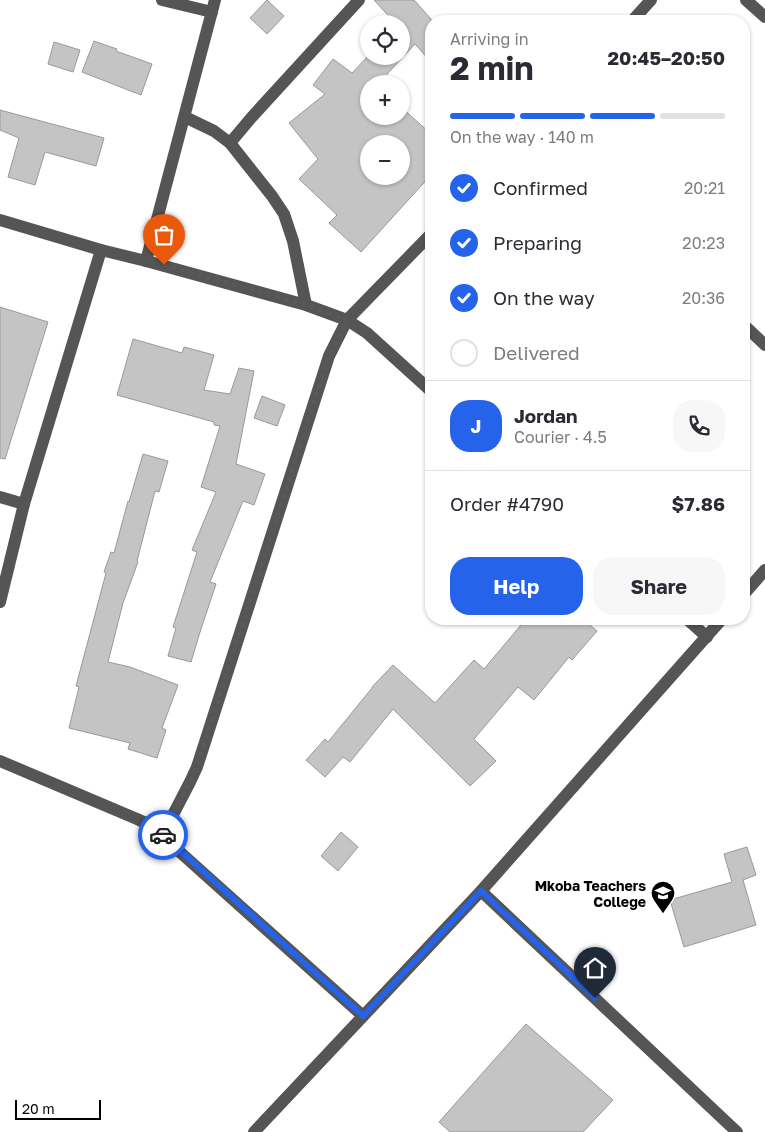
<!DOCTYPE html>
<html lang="en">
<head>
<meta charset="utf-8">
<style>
  :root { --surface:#fff; --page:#f7f7f7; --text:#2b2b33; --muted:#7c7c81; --line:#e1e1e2; --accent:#2563eb }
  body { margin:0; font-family:"Golos Text",sans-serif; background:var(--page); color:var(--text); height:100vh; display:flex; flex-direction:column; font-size:19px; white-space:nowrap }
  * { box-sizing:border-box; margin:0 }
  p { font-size:16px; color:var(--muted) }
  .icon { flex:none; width:28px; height:28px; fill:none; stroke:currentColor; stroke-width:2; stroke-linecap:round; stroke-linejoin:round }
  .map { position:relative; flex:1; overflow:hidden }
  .details { position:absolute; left:425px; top:15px; width:325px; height:610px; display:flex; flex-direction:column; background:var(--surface); border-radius:20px; box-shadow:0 1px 4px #0004 }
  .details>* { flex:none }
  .buttons { position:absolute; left:360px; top:15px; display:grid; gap:10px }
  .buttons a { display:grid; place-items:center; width:50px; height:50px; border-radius:50%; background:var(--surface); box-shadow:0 1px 4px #0004; font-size:25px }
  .scale { position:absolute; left:15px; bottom:12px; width:86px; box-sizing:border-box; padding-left:5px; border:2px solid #000; border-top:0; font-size:14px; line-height:18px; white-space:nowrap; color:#000; -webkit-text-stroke:4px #fff; paint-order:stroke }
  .pin { position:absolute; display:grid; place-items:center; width:42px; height:42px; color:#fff; margin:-51px -21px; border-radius:50% 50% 50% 0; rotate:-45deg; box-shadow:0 0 5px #0007 }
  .pin .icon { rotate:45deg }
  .courier { position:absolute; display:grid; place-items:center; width:50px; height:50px; margin:-25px; border:4px solid #2563eb; border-radius:50%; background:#fff; color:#222; box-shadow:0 1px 6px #0007 }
  .head em { font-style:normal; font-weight:700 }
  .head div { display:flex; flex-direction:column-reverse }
  .head { display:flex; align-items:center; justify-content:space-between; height:85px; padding:0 25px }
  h1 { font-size:32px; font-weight:700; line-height:38px }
  .bar { display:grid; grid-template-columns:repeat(4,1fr); gap:8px 5px; align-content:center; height:60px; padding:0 25px }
  .bar i { height:6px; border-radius:4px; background:var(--line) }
  .bar .selected { background:var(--accent) }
  .bar p { grid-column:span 4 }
  .line { display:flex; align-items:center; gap:12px; padding:0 25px; border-top:1px solid var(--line) }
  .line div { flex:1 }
  .round { display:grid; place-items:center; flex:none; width:52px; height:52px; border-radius:20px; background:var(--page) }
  ol { padding:0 25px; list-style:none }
  li { display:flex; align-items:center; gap:15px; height:55px }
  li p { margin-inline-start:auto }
  li .icon { padding:5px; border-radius:50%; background:var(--accent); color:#fff; stroke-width:4 }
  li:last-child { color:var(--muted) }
  li i { width:28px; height:28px; border:2px solid var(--line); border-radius:50% }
  .primary-button { display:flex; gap:10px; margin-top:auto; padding:10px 25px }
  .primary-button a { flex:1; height:58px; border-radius:20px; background:var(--accent); color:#fff; font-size:20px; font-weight:700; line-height:58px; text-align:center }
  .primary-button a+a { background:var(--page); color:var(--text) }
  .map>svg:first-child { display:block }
  .building { fill:#c4c4c4; stroke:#999; fill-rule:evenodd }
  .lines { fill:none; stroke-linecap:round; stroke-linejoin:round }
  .minor { stroke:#555; stroke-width:12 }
  .done { stroke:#595959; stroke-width:5; stroke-dasharray:0 9 }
  .route { stroke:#2563eb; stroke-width:6 }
  .labels { text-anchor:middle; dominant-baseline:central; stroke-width:4; stroke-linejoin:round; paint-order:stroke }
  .poi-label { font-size:14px; font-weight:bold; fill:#000; stroke:#fff; text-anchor:end }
</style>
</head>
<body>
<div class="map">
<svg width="765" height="1132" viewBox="0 0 765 1132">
  <rect width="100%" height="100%" fill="#fff"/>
  <!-- building -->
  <g class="building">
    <polygon points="267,0 284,16 267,34 250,18"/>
    <path d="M374,0h40l17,19v43l-16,-18 -37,40h-9v32h32v-9l30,27v41l-70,77 -32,-29 8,-8 -38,-36 19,-20 -29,-36 36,-29 -12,-9 20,-26 19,14 17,-18 32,1v-32h-5zM369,144h32v32h-32z"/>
    <polygon points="94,41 117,49 116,51 152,64 141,95 82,72"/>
    <polygon points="54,42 80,50 73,72 48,64"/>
    <polygon points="0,110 104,138 96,166 45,152 35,185 8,177 19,138 0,130"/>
    <polygon points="0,307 48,322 5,459 0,458"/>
    <polygon points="133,339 182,353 184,347 214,355 204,390 230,394 239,368 254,371 236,464 265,474 254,505 243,501 210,582 216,584 200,632 191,662 168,656 176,628 173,627 197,552 192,550 216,492 201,487 220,426 214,425 214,422 117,395"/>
    <polygon points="262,396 285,405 277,426 254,418"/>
    <polygon points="143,454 168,461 159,492 155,491 137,561 138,562 123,603 108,662 130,667 178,685 162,728 166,730 157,758 128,749 130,743 69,728 79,687 76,686 106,573 104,572 111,552 114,553 128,501 129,502"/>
    <polygon points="526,619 583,619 597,631 572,660 569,657 534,700 518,687 474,739 496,761 470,786 393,709 350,762 343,757 325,777 306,760 325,739 328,742 372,688 372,687 393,665 435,703 474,660 484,669"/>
    <polygon points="341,832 358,847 338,871 321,856"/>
    <polygon points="747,847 756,875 743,880 756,925 684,947 670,900 732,882 724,854"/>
    <polygon points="526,1024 613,1100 583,1132 450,1132 439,1122"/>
  </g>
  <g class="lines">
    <!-- minor -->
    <g class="minor">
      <polyline points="162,0 212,12"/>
      <polyline points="746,0 765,17"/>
      <polyline points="632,21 651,0"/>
      <polyline points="185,117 214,131 230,143 272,196 284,214 293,241 306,305"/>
      <polyline points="230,143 251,118 359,0"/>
      <polyline points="0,220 101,250 146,261 306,305 347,320 367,333 431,391"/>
      <polyline points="146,261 215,0"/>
      <polyline points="744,325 765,345"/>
      <polyline points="0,497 24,504"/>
      <polyline points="744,594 765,570"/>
      <polyline points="0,602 24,504 101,250"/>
      <polyline points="687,619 707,637"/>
      <polyline points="0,761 137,819 148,824 162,836 363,1016"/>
      <polyline points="162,836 190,782 197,767 329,356 347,320 431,234"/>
      <polyline points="481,891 737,1132"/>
      <polyline points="254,1132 481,891 722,619"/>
    </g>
  </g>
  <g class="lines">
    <!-- done -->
    <polyline class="done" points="163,835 190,782 197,767 324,371 329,356 347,320 306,305 164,265"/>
    <!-- route -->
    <polyline class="route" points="163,835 363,1016 481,891 595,998"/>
  </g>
  <!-- icons -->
  <defs>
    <symbol id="university-pin" viewBox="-11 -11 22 30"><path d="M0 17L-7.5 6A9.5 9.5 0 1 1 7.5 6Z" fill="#000" stroke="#fff"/><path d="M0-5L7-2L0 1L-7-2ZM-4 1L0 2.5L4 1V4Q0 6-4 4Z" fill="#fff"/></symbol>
  </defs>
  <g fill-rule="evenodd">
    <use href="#university-pin" x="649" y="879" width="28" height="38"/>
  </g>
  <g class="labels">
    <!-- poi labels -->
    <g class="poi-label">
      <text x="646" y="885">Mkoba Teachers<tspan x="646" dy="16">College</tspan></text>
    </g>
  </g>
</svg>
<div class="buttons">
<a><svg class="icon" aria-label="locate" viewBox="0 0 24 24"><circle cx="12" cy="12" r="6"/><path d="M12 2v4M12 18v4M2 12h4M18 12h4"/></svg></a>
<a>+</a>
<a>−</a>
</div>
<div class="scale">20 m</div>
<div class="pin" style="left:164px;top:265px;background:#ea580c"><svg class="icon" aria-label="bag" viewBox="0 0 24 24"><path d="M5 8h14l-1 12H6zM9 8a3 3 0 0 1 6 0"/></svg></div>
<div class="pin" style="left:595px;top:998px;background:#1f2937"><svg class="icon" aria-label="home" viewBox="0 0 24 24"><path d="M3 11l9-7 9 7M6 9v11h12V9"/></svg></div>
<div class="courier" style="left:163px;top:835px"><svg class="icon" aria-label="car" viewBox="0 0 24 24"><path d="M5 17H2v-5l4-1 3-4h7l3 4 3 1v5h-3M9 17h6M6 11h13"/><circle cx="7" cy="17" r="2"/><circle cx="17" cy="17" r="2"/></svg></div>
<section class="details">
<div class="head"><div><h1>2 min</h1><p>Arriving in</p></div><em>20:45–20:50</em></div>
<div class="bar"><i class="selected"></i><i class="selected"></i><i class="selected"></i><i></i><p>On the way · 140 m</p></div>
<ol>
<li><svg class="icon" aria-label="check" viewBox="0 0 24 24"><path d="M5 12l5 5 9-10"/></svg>Confirmed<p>20:21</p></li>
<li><svg class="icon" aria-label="check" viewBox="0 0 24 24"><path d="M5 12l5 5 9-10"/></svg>Preparing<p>20:23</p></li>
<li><svg class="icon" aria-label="check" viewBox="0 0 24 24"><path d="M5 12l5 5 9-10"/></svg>On the way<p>20:36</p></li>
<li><i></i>Delivered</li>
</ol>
<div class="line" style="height:90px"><b class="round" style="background:var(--accent);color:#fff">J</b><div><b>Jordan</b><p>Courier · 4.5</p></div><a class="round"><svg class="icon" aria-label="phone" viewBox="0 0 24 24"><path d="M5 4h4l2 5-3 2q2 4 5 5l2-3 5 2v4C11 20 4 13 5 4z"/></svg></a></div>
<div class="line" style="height:65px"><div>Order #4790</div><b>$7.86</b></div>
<div class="primary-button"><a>Help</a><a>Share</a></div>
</section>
</div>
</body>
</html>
